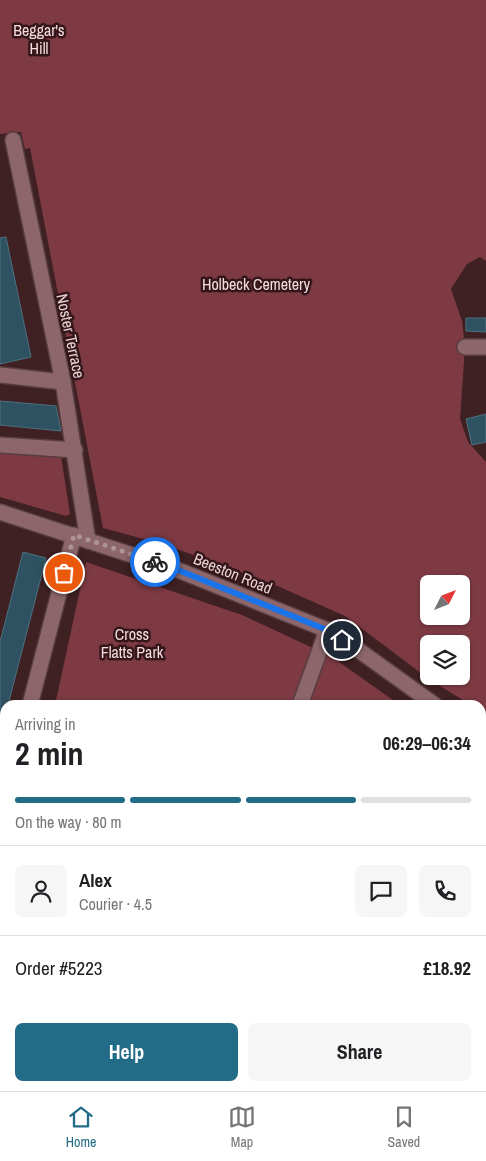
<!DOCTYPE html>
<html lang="en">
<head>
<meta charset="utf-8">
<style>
  :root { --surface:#fff; --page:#f6f6f6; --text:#202124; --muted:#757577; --line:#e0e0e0; --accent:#236c87 }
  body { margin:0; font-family:"Archivo Narrow",sans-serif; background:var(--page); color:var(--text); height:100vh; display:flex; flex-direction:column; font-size:19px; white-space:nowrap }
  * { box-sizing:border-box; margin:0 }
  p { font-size:16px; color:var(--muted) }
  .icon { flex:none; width:28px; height:28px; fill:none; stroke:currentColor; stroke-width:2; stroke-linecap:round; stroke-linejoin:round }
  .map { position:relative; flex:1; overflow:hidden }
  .side { position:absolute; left:0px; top:700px; width:486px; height:391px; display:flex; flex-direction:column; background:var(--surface); border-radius:15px 15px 0 0; box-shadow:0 1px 4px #0004 }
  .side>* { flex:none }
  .needle { width:32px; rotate:48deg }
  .controls { position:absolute; left:420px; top:575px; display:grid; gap:10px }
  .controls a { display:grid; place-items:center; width:50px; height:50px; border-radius:8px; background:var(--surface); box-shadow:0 1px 4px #0004; font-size:25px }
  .pin { position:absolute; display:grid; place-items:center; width:42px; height:42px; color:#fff; margin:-21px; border:2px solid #fff; border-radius:50%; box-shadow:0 1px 5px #0007 }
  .courier { position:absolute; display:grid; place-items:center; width:50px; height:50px; margin:-25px; border:4px solid #1a73e8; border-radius:50%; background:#fff; color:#222; box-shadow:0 1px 6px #0007 }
  .summary em { font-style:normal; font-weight:700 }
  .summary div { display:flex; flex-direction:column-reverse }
  .summary { display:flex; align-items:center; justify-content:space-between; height:85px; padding:0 15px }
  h1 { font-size:32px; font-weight:700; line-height:38px }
  .bar { display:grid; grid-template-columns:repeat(4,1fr); gap:8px 5px; align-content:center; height:60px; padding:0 15px }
  .bar i { height:6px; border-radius:4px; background:var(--line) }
  .bar .active { background:var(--accent) }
  .bar p { grid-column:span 4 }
  .line { display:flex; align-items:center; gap:12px; padding:0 15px; border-top:1px solid var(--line) }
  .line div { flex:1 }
  .round { display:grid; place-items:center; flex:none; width:52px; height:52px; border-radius:8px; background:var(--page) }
  .primary-button { display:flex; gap:10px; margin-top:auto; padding:10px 15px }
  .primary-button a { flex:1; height:58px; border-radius:8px; background:var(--accent); color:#fff; font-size:20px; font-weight:700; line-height:58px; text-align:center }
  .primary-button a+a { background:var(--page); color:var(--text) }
  .menu { display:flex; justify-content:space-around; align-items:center; height:70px; border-top:1px solid var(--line); background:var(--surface); font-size:14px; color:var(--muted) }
  .menu a { display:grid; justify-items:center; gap:2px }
  .menu .active { color:var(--accent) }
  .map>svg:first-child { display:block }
  .green { fill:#7d3a43; fill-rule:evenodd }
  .building { fill:#2e5261; stroke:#4d7181 }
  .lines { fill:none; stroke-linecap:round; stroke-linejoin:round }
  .minor-casing { stroke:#573d40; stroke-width:18 }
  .minor { stroke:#8c666a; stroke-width:15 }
  .done { stroke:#ad9496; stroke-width:5; stroke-dasharray:0 9 }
  .route { stroke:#1a73e8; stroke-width:6 }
  .labels { text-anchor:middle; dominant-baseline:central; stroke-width:5; stroke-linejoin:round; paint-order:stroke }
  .park-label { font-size:16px; fill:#f4dbdd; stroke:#34161a }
  .street-label { font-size:16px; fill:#e8d2d4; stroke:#34161a }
</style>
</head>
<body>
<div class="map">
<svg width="486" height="1091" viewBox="0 0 486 1091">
  <rect width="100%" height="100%" fill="#3f2023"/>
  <!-- green -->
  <g class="green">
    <path d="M0,0h486v261l-6,-4 -13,7 -16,25 11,32 3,26 -5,72 8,23 18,20v252l-5,-3v-6h-10l-41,-25 -85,-64 -72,-32 -54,-20 -57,-20 -59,-16 -73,-380 -5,1 -4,-17 -21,2zM429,584h32v32h-32zM429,644h32v32h-32z"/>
    <polygon points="0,450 61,456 70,514 66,516 0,497"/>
    <polygon points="86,562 242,615 332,657 400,705 55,705"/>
    <polygon points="481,760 486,763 486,837 481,850"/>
    <polygon points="5,858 5,1086 404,1086 403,1091 0,1091 0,873"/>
  </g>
  <!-- building -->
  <g class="building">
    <polygon points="6,237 31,357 0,364 0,238"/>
    <polygon points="466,318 486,318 486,332 466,331"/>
    <polygon points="0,401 56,406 61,431 0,425"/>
    <polygon points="486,414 486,442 472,445 466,419"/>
    <polygon points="23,552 46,558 8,705 5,705 5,718 0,717 0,642"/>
  </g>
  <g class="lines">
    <defs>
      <g id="minor">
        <polyline points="13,140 63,382 88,541"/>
        <polyline points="465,347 486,347"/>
        <polyline points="0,375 63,382"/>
        <polyline points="0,445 75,450"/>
        <polyline points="0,512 178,570 327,630 357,649 435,705"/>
        <polyline points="30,705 74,535"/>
        <polyline points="300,705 327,630"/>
        <polyline points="481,736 486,739"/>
        <polyline points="0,818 5,802"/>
        <polyline points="481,872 486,874"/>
        <polyline points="481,939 486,941"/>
        <polyline points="481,1012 486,1013"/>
        <polyline points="481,1082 486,1084"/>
        <polyline points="162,1091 164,1086"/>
        <polyline points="418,1091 420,1086"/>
      </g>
    </defs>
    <!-- minor casing -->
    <use href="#minor" class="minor-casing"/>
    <!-- minor -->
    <use href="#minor" class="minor"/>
  </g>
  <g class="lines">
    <!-- done -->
    <polyline class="done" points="64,573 74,535 155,562"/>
    <!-- route -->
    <polyline class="route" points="155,562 178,570 327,630 342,640"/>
  </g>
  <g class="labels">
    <!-- park labels -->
    <g class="park-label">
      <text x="39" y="30">Beggar's<tspan x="39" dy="18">Hill</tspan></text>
      <text x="256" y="284">Holbeck Cemetery</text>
      <text x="132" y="634">Cross<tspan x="132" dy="18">Flatts Park</tspan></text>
    </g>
    <!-- street labels -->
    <g class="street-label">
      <text transform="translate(71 336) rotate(78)">Noster Terrace</text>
      <text transform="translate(233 573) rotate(22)">Beeston Road</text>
    </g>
  </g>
</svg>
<div class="controls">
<a><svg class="needle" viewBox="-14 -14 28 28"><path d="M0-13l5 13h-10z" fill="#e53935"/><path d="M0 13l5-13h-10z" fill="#757577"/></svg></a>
<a><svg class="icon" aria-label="layers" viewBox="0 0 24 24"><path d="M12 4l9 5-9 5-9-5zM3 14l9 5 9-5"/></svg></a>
</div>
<div class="pin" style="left:64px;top:573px;background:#ea580c"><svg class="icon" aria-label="bag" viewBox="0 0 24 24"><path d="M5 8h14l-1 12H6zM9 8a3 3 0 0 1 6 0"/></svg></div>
<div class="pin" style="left:342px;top:640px;background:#1f2937"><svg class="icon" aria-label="home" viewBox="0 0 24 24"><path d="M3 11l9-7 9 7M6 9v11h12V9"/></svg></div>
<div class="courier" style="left:155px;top:562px"><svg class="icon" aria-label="bike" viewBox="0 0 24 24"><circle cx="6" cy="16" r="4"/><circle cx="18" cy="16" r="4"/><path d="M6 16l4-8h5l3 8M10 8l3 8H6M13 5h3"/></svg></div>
<section class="side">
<div class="summary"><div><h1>2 min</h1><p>Arriving in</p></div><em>06:29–06:34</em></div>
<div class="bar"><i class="active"></i><i class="active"></i><i class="active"></i><i></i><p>On the way · 80 m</p></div>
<div class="line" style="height:90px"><a class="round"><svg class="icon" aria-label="person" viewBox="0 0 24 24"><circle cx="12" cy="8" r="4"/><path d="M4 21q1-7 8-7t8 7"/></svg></a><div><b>Alex</b><p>Courier · 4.5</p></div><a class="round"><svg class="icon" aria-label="chat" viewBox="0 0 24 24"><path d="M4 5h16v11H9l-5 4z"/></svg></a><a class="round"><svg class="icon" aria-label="phone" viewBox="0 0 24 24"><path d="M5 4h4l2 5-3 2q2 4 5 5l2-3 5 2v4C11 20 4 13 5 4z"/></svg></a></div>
<div class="line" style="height:65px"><div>Order #5223</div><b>£18.92</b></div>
<div class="primary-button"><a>Help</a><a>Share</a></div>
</section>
</div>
<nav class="menu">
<a class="active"><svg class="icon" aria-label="home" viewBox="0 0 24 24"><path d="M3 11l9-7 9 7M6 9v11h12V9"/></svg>Home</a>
<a><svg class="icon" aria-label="map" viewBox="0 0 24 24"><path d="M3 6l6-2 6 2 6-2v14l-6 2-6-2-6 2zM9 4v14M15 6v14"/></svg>Map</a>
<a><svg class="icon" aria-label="saved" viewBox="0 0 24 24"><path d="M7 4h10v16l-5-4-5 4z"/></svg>Saved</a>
</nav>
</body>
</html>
